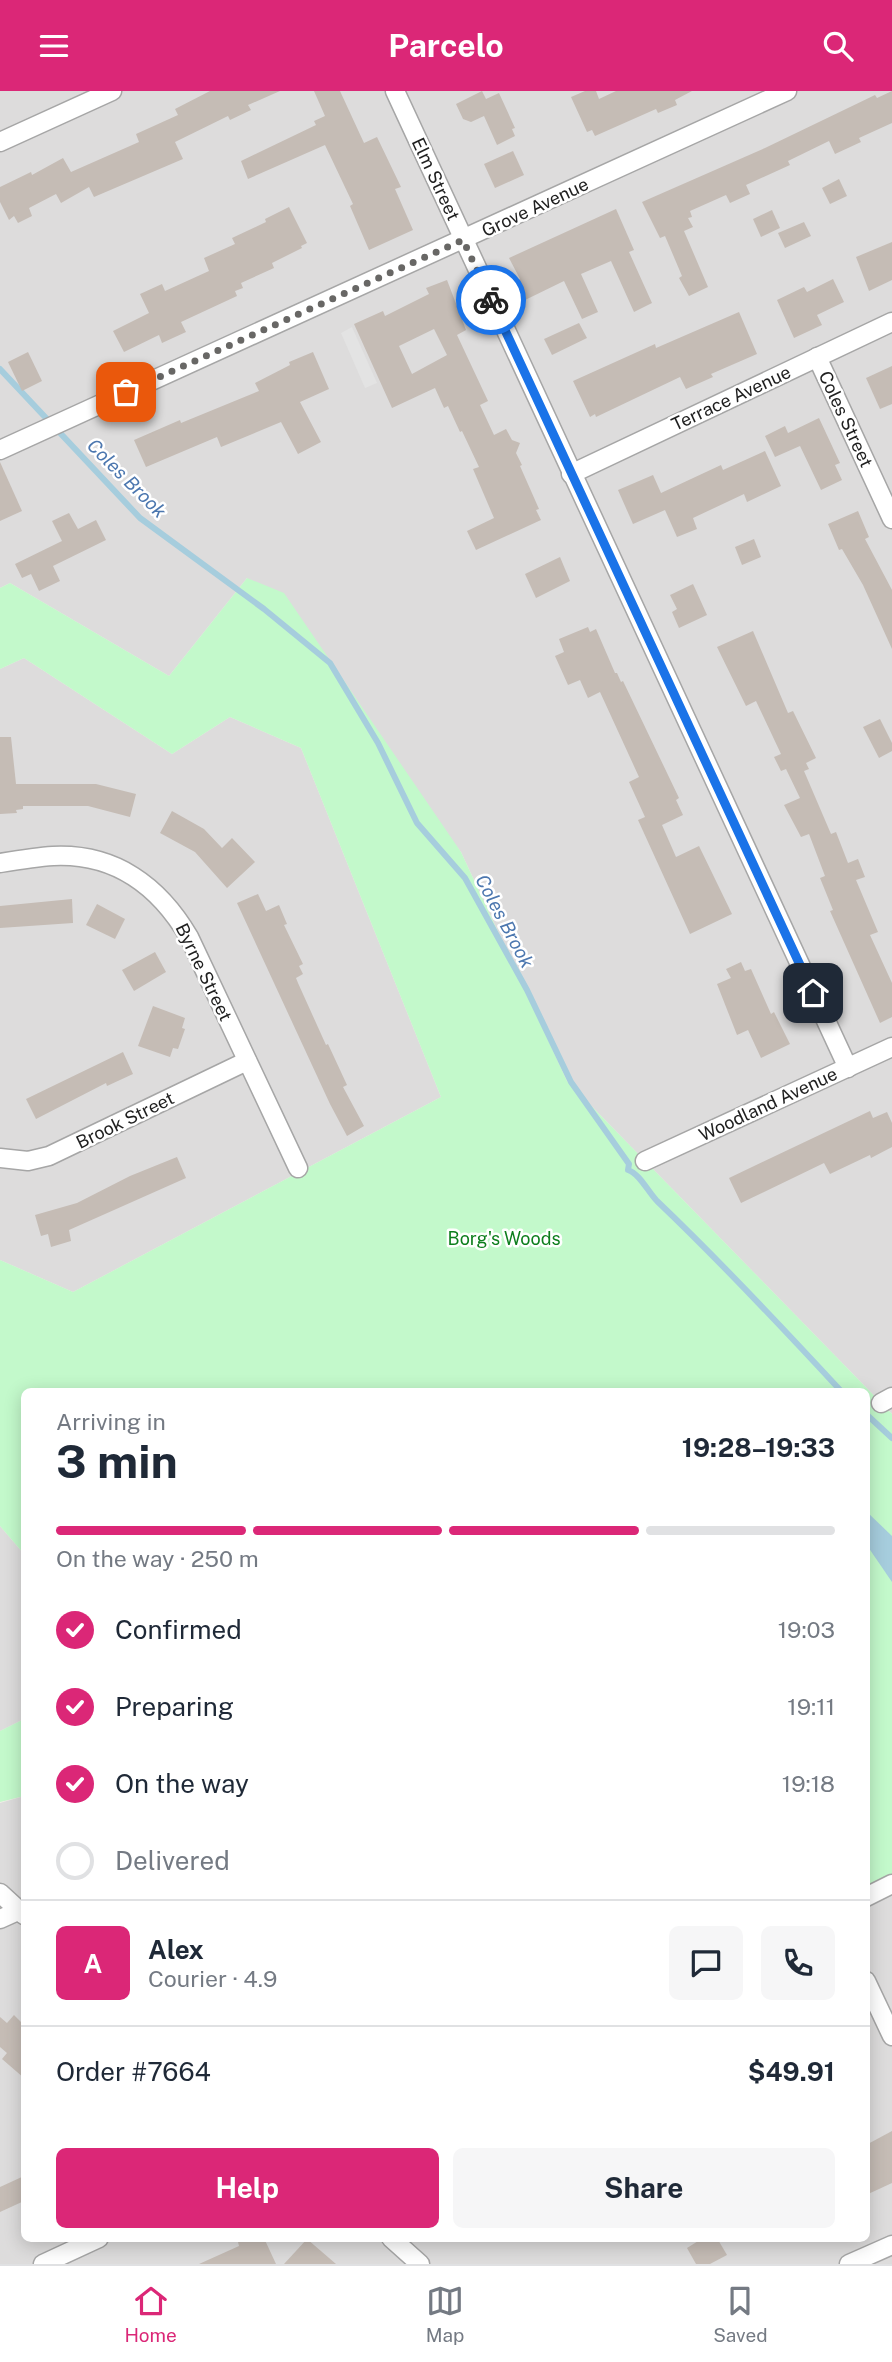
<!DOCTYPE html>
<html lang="en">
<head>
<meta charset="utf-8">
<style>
  :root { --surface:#fff; --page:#f6f6f7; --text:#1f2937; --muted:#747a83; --line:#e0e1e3; --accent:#db2777 }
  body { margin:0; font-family:"Public Sans",sans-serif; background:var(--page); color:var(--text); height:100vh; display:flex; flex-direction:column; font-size:26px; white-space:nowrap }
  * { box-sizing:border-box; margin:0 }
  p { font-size:23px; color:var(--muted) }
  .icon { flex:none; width:38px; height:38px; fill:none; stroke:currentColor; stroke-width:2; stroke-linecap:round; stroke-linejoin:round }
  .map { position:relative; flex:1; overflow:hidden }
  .panel { position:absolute; left:21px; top:1297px; width:849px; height:854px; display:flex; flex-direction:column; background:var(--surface); border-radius:10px; box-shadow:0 4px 18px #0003 }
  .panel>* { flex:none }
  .pin { position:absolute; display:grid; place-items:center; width:60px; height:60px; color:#fff; margin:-30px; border-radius:14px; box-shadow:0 4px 10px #0006 }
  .courier { position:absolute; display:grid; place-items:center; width:70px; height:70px; margin:-35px; border:5px solid #1a73e8; border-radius:50%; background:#fff; color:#222; box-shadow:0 2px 9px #0007 }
  .overview em { font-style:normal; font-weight:700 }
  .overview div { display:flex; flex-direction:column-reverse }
  .overview { display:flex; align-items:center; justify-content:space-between; height:119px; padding:0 35px }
  h1 { font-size:46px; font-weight:700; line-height:52px }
  .bar { display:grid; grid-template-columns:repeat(4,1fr); gap:10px 7px; align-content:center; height:84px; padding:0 35px }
  .bar i { height:9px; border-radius:5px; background:var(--line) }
  .bar .active { background:var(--accent) }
  .bar p { grid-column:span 4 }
  .line { display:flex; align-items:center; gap:18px; padding:0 35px; border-top:2px solid var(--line) }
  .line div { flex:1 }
  .round { display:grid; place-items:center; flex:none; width:74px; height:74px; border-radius:10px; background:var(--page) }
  ol { padding:0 35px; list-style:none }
  li { display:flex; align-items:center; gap:21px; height:77px }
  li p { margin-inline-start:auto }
  li .icon { padding:7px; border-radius:50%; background:var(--accent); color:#fff; stroke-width:4 }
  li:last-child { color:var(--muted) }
  li i { width:38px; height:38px; border:4px solid var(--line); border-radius:50% }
  .action { display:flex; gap:14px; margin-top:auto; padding:14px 35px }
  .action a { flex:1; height:80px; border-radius:10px; background:var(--accent); color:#fff; font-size:28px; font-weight:700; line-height:80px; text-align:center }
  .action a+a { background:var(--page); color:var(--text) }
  header { display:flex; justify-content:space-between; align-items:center; height:91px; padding:0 35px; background:var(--accent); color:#fff; font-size:32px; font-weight:700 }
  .tab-bar { display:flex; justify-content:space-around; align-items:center; height:98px; border-top:2px solid var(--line); background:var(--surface); font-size:19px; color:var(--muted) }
  .tab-bar a { display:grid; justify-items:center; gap:4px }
  .tab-bar .active { color:var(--accent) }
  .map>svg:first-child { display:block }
  .residential { fill:#dddcdc }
  .park { fill:#c3f9cb }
  .parking { fill:#e3e3e3 }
  .water { fill:#a6cddd }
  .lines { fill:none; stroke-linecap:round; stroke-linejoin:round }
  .stream { stroke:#a6cddd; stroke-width:6 }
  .building { fill:#c5bcb5; fill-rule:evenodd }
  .minor-casing { stroke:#a6a6a6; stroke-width:21 }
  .minor { stroke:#fff; stroke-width:18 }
  .done { stroke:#686765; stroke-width:7; stroke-dasharray:0 12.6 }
  .route { stroke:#1a73e8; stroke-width:9 }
  .labels { text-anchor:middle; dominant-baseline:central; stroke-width:5; stroke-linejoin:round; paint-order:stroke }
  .street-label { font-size:18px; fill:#1f1f1f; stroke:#fff }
  .park-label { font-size:18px; fill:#0d7e1d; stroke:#fff }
  .water-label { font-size:19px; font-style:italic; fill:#4c77af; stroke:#fff }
</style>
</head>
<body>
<header><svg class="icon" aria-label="menu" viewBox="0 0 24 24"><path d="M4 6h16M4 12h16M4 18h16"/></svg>Parcelo<svg class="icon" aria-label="search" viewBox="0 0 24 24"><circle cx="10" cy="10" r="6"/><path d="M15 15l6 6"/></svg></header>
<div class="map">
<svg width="892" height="2173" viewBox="0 0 892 2173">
  <rect width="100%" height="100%" fill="#f0ede6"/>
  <!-- residential -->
  <g class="residential">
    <polygon points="0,0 892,0 892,1323 567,990 461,761 247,487 169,585 10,492 0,497"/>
    <polygon points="24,567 172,663 230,626 301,657 441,1006 73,1201 0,1169 0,578"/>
    <polygon points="0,1435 24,1463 24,1628 0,1640"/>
    <polygon points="24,1705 24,2147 866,2147 866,1806 892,1793 892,2173 0,2173 0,1712"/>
  </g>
  <!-- park -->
  <g class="park">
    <polygon points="247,487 284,502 461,761 567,990 892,1323 892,1800 866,1814 866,1300 24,1300 24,1463 0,1435 0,1169 73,1201 441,1006 301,657 230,626 172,663 24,567 0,578 0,497 10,492 169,585"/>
    <polygon points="24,1628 24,1705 0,1711 0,1640"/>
  </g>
  <!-- parking -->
  <polygon class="parking" points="352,236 377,292 365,297 341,242"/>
  <!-- water -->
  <polygon class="water" points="866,1420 892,1445 892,1491 866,1453"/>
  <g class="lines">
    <!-- stream -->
    <g class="stream">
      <path d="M0,278l140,149 124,91 66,54 48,80 39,80 48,55 62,112 44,92 58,82 -1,6c12,4 20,22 29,31 64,61 124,125 184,190"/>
      <polyline points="866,1323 892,1347"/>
    </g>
  </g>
  <!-- building -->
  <g class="building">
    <polygon points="210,0 280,0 248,14 251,19 230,29 228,25 175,51 183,68 94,106 89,96 61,112 56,103 29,117 32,125 18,132 14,125 9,129 0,111 0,96 31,81 32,84 63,67 71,81 139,51 136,43 178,24 175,18"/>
    <polygon points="314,0 340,0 364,52 377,46 401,96 395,98 413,139 369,159 350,115 353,113 325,54 248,88 241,70 316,34 314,30 325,25"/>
    <polygon points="482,0 486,8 499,2 515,37 512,38 515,45 497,54 484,25 471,31 463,28 456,13"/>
    <polygon points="585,0 596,0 599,8 616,0 692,0 675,9 677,14 658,22 656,18 595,45 592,39 587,41 571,6"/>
    <polygon points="892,0 892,32 859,47 861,51 835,63 829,50 788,70 790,74 746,94 750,103 730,112 726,104 690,120 692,126 688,127 693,136 684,140 708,196 689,205 679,187 682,185 665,145 660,147 642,111 765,57 875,4 877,7"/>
    <polygon points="513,60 524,84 495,97 484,73"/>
    <polygon points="839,88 847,105 830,113 822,97"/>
    <polygon points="289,116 307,152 301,155 302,157 272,172 274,177 241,192 243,197 235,200 237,205 181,231 186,241 162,252 159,244 124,261 113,240 149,222 140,203 162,193 165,200 209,180 204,167 235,153 232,147 266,131 265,128"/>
    <polygon points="616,118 634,159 629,161 652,212 634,221 611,170 581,183 598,221 582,228 564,190 523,210 514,191 520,188 509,167"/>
    <polygon points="772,119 780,137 761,146 753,128"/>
    <polygon points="804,131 811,145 785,157 778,142"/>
    <polygon points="892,151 892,189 869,200 856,166"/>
    <polygon points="833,188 844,211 817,224 822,234 794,247 777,209 804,196 807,201"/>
    <path d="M447,189l19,50 -9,5 31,66 -8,4 14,30 12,-6 6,11 8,3 -4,10 6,12 -2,1 19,43 -3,1 5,10 -65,30 -9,-19 27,-13 -21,-49 6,-2 -17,-36 -2,1 -12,-26 -4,2 -9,-20 -43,20 -38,-84 29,-13 2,5 44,-22 -3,-6zM434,238l13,26 -35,19 -13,-28z"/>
    <polygon points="739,221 757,263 711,283 713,286 686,298 680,286 596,326 595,323 590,326 573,290 655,253 656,257"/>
    <polygon points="579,232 587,247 552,264 544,248"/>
    <polygon points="28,261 42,290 22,300 8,271"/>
    <polygon points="313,261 329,298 300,311 321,351 298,363 281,331 221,356 217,346 146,376 134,349 180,329 181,332 259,300 255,292 290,274 289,271"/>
    <polygon points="892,275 892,313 880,318 866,287"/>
    <polygon points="819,327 840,372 835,374 842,389 821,399 800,355 775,366 765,345 785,335 788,342"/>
    <polygon points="765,360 781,395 747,411 744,403 693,427 697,438 677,446 665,419 633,433 618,399 653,384 661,402 721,374 723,379"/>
    <polygon points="0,371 22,420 0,430"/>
    <polygon points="858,420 869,446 865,448 892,499 892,558 863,494 842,458 839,459 828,433"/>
    <polygon points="69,422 78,438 96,429 106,449 53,475 60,490 39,500 31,483 22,487 15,473 62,450 52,430"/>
    <polygon points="754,448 761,466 742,474 735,456"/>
    <polygon points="560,466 570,490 536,507 525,483"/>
    <polygon points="693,493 707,524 679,537 672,521 677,518 670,504"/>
    <polygon points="588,536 590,541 596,538 615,582 617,582 621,591 623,590 679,707 676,709 683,724 662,734 676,766 699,755 732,823 690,843 638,729 645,726 629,691 639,686 600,601 588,607 580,589 568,594 555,565 564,561 559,548"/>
    <polygon points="753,540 788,622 793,620 816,667 806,672 809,678 804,680 831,743 836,741 848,772 858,768 865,786 856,789 878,841 870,844 892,892 892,926 880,932 830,820 833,819 820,787 825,785 809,743 801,746 784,714 800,707 786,678 781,680 774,666 781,663 756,610 746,615 717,556"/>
    <polygon points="880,628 892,652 892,660 879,667 863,636"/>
    <polygon points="0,646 11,646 16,693 96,693 136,703 130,726 88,715 23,715 23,718 16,719 17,722 0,723"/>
    <polygon points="172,720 204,738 222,757 232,747 255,771 227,797 195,761 160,742"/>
    <polygon points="258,803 266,820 279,814 287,833 284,834 303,873 299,875 303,883 296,887 298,892 326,954 328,953 347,994 343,996 364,1035 347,1045 330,1013 237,812"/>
    <polygon points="72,808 73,832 0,837 0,815"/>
    <polygon points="97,813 125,828 115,848 86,834"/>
    <polygon points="155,861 166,881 134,900 122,879"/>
    <polygon points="741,871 745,880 751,878 771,923 774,921 790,953 761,967 748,939 737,944 717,893 731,887 726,878"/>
    <polygon points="153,915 185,927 182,937 185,938 178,958 173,957 170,966 138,955"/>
    <polygon points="123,961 133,983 107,995 106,992 36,1028 26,1008"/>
    <polygon points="870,1020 873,1027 887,1021 892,1032 892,1056 871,1067 870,1064 830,1083 824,1072 741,1112 729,1087"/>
    <polygon points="177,1066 186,1087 69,1139 71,1150 51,1156 48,1143 41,1145 35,1124 77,1112 130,1085"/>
    <polygon points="14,1924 24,1934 24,1987 2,1968 7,1962 0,1956 0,1926 7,1932"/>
    <polygon points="892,2040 892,2092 866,2104 866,2054"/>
    <polygon points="24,2085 24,2110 0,2121 0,2096"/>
    <polygon points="246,2147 264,2147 276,2173 199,2173 239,2155 238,2151"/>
    <polygon points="703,2147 717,2147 727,2164 710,2173 696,2173 687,2157"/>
    <polygon points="307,2148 336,2173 284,2173"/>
  </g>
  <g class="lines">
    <defs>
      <g id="minor">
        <polyline points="395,0 848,977"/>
        <polyline points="0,51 112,0"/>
        <polyline points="817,266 892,428"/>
        <polyline points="0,359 787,0"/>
        <polyline points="571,383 892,231"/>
        <path d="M0,772c18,-3 36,-6 53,-7 62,-3 106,30 136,81l109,231"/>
        <polyline points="0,1067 28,1070 49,1065 247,970"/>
        <polyline points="645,1070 892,956"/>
        <polyline points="881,1312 892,1306"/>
        <polyline points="0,1802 24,1824"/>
        <polyline points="866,1806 892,1793"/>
        <polyline points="0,1828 20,1819"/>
        <polyline points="866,1890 892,1945"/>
        <polyline points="391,2147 420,2173"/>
        <polyline points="43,2173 99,2147"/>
        <polyline points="849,2173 892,2154"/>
      </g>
    </defs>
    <!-- minor casing -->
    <use href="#minor" class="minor-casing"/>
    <!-- minor -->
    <use href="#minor" class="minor"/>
  </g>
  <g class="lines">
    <!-- done -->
    <polyline class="done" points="126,301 463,149 491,209"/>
    <!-- route -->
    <polyline class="route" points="491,209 813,902"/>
  </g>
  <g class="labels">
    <!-- street labels -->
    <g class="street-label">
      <text transform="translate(436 88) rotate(65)">Elm Street</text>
      <text transform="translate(535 116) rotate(-25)">Grove Avenue</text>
      <text transform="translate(731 307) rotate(-25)">Terrace Avenue</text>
      <text transform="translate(846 328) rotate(65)">Coles Street</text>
      <text transform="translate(204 881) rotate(64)">Byrne Street</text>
      <text transform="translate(768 1013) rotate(-25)">Woodland Avenue</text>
      <text transform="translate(125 1029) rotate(-26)">Brook Street</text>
    </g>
    <!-- park labels -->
    <g class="park-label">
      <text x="504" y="1147">Borg's Woods</text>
    </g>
    <!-- water labels -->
    <g class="water-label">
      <text transform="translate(127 387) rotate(45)">Coles Brook</text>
      <text transform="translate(505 830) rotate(62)">Coles Brook</text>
    </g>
  </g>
</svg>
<div class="pin" style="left:126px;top:301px;background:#ea580c"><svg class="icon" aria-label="bag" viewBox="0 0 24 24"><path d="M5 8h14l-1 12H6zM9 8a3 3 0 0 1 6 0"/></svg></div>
<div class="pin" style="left:813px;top:902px;background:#1f2937"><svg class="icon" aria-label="home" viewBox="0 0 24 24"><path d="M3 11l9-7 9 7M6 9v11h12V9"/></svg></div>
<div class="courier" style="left:491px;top:209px"><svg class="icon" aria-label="bike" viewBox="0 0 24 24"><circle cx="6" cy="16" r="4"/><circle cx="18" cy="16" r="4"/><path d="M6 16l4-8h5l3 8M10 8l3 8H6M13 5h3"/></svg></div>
<section class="panel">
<div class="overview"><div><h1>3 min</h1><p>Arriving in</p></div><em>19:28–19:33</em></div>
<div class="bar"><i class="active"></i><i class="active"></i><i class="active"></i><i></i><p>On the way · 250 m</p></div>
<ol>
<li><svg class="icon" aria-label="check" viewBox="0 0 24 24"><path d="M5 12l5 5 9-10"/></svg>Confirmed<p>19:03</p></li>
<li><svg class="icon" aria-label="check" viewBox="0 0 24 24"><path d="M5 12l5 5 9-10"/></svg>Preparing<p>19:11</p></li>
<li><svg class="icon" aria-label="check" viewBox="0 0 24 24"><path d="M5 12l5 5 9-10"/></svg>On the way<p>19:18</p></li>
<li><i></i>Delivered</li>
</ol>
<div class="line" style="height:126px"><b class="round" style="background:var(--accent);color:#fff">A</b><div><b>Alex</b><p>Courier · 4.9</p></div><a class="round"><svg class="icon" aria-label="chat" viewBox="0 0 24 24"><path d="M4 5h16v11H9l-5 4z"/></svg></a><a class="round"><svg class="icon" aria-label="phone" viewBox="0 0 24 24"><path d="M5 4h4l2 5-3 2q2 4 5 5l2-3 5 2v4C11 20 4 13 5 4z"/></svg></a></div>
<div class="line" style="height:91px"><div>Order #7664</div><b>$49.91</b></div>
<div class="action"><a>Help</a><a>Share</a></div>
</section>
</div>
<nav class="tab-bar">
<a class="active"><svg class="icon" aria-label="home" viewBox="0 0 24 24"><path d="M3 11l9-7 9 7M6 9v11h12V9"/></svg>Home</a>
<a><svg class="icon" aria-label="map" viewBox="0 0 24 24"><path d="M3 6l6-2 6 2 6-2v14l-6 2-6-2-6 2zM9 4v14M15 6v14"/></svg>Map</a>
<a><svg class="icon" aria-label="saved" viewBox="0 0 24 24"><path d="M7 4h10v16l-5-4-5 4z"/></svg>Saved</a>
</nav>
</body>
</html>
